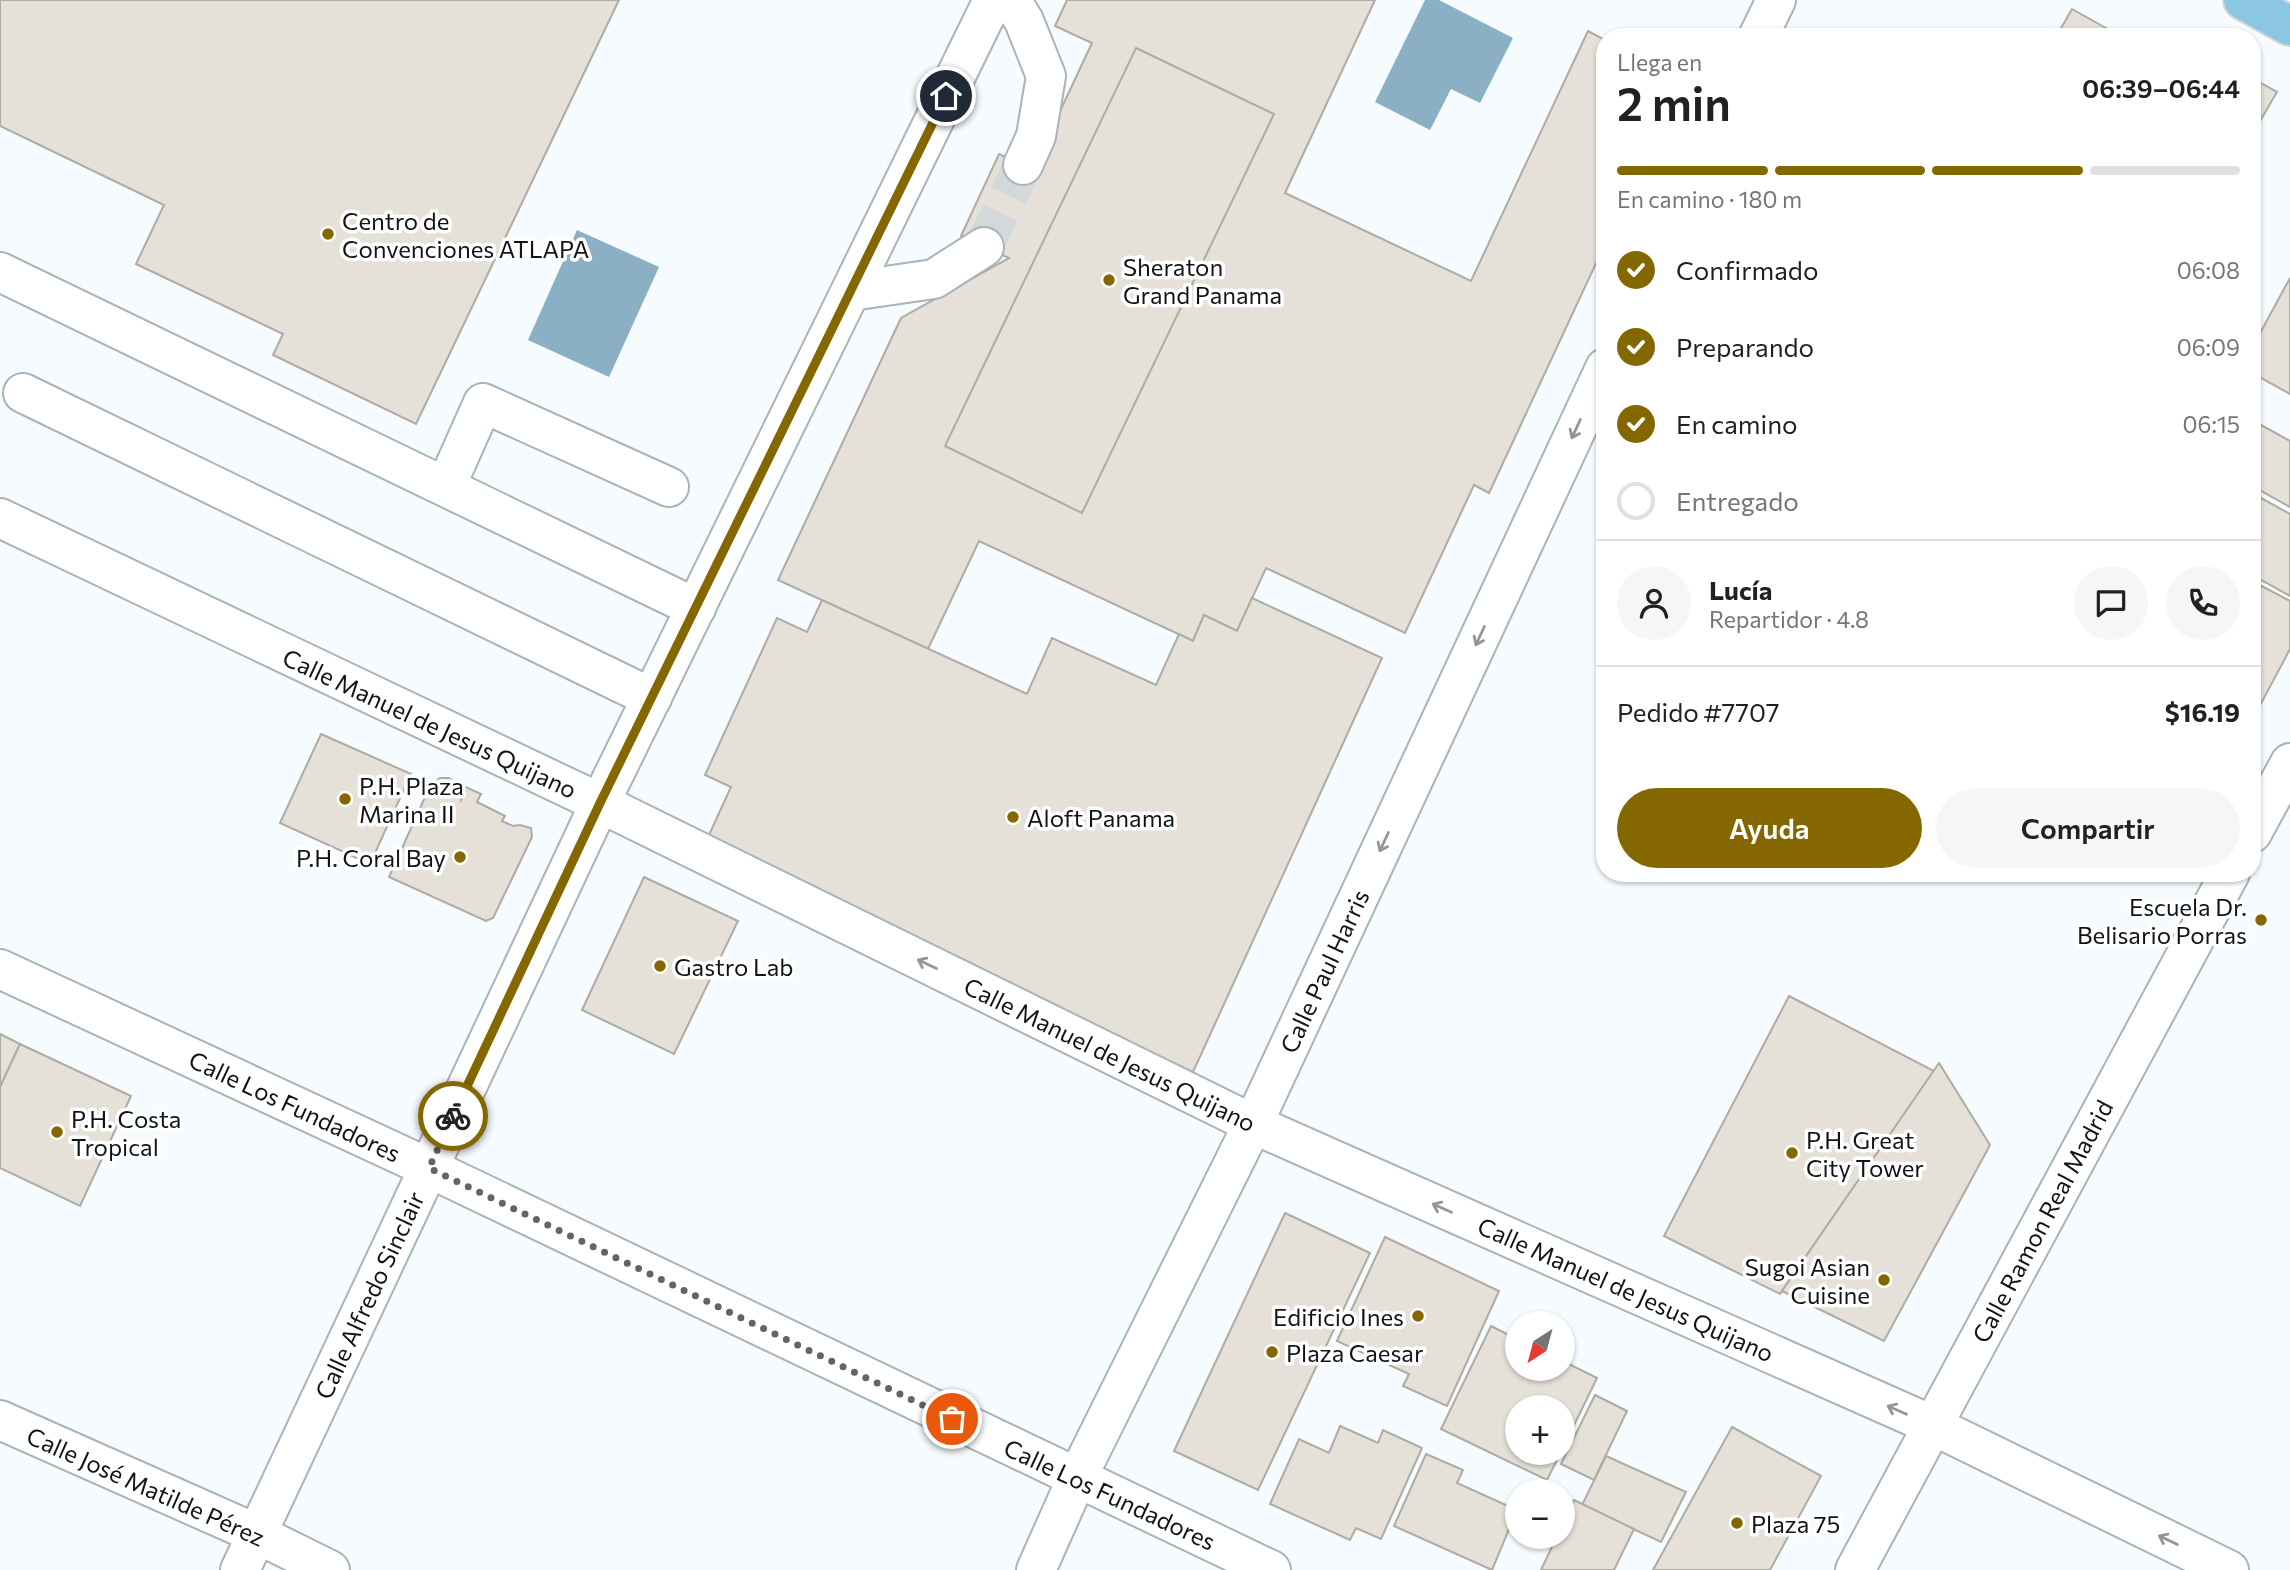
<!DOCTYPE html>
<html lang="es">
<head>
<meta charset="utf-8">
<style>
  :root { --surface:#fff; --page:#f6f6f6; --text:#202124; --muted:#757577; --line:#e0e0e0; --accent:#856700 }
  body { margin:0; font-family:Commissioner,sans-serif; background:var(--page); color:var(--text); height:100vh; display:flex; flex-direction:column; font-size:26px; white-space:nowrap }
  * { box-sizing:border-box; margin:0 }
  p { font-size:23px; color:var(--muted) }
  .icon { flex:none; width:38px; height:38px; fill:none; stroke:currentColor; stroke-width:2; stroke-linecap:round; stroke-linejoin:round }
  .map { position:relative; flex:1; overflow:hidden }
  .panel { position:absolute; left:1596px; top:28px; width:665px; height:854px; display:flex; flex-direction:column; background:var(--surface); border-radius:28px; box-shadow:0 2px 5px #0004 }
  .panel>* { flex:none }
  .needle { width:46px; rotate:216deg }
  .buttons { position:absolute; left:1505px; top:1311px; display:grid; gap:14px }
  .buttons a { display:grid; place-items:center; width:70px; height:70px; border-radius:50%; background:var(--surface); box-shadow:0 2px 5px #0004; font-size:35px }
  .pin { position:absolute; display:grid; place-items:center; width:60px; height:60px; color:#fff; margin:-30px; border:4px solid #fff; border-radius:50%; box-shadow:0 2px 7px #0007 }
  .courier { position:absolute; display:grid; place-items:center; width:70px; height:70px; margin:-35px; border:5px solid #856700; border-radius:50%; background:#fff; color:#222; box-shadow:0 2px 9px #0007 }
  .head em { font-style:normal; font-weight:600 }
  .head div { display:flex; flex-direction:column-reverse }
  .head { display:flex; align-items:center; justify-content:space-between; height:119px; padding:0 21px }
  h1 { font-size:46px; font-weight:600; line-height:52px }
  .bar { display:grid; grid-template-columns:repeat(4,1fr); gap:10px 7px; align-content:center; height:84px; padding:0 21px }
  .bar i { height:9px; border-radius:5px; background:var(--line) }
  .bar .active { background:var(--accent) }
  .bar p { grid-column:span 4 }
  .line { display:flex; align-items:center; gap:18px; padding:0 21px; border-top:2px solid var(--line) }
  .line div { flex:1 }
  .round { display:grid; place-items:center; flex:none; width:74px; height:74px; border-radius:37px; background:var(--page) }
  ol { padding:0 21px; list-style:none }
  li { display:flex; align-items:center; gap:21px; height:77px }
  li p { margin-inline-start:auto }
  li .icon { padding:7px; border-radius:50%; background:var(--accent); color:#fff; stroke-width:4 }
  li:last-child { color:var(--muted) }
  li i { width:38px; height:38px; border:4px solid var(--line); border-radius:50% }
  .primary-button { display:flex; gap:14px; margin-top:auto; padding:14px 21px }
  .primary-button a { flex:1; height:80px; border-radius:42px; background:var(--accent); color:#fff; font-size:28px; font-weight:600; line-height:80px; text-align:center }
  .primary-button a+a { background:var(--page); color:var(--text) }
  .map>svg:first-child { display:block }
  .water { fill:#8cb0c3 }
  .building { fill:#e5e1d8; stroke:#aeaba2; stroke-width:2 }
  .lines { fill:none; stroke-linecap:round; stroke-linejoin:round }
  .minor-tunnel { stroke:#d3d8db; stroke-width:38; stroke-dasharray:38 19; stroke-linecap:butt }
  .minor-casing { stroke:#aab3b9; stroke-width:42 }
  .major-casing { stroke:#d4d5d5; stroke-width:42 }
  .minor { stroke:#fff; stroke-width:38 }
  .major { stroke:#8bc7e2; stroke-width:38 }
  .oneway { stroke:#949596 }
  .done { stroke:#616567; stroke-width:7; stroke-dasharray:0 12.6 }
  .route { stroke:#856700; stroke-width:9 }
  .poi-dot { fill:#856700; stroke:#fff; stroke-width:2.5 }
  .labels { text-anchor:middle; dominant-baseline:central; stroke-width:7; stroke-linejoin:round; paint-order:stroke }
  .poi-label { font-size:24px; fill:#111416; stroke:#fff; text-anchor:start }
  .street-label { font-size:24px; fill:#111416; stroke:#fff }
</style>
</head>
<body>
<div class="map">
<svg width="2290" height="1570" viewBox="0 0 2290 1570">
  <rect width="100%" height="100%" fill="#f5fbfe"/>
  <!-- water -->
  <g class="water">
    <polygon points="1425,0 1439,0 1513,38 1480,103 1451,89 1430,130 1375,102"/>
    <polygon points="577,230 659,267 609,377 528,340"/>
  </g>
  <!-- building -->
  <g class="building">
    <polygon points="0,0 619,0 416,424 273,355 283,334 136,264 164,205 0,126"/>
    <polygon points="1067,0 1375,0 1285,193 1471,281 1588,31 1605,40 1605,244 1489,493 1474,485 1405,633 1266,568 1237,631 1204,615 1193,641 979,541 928,649 778,580 901,318 1009,258 961,236 999,154 1033,169 1092,43 1055,26"/>
    <polygon points="2072,9 2122,37 2056,37"/>
    <polygon points="2165,29 2180,37 2161,37"/>
    <polygon points="1136,48 1274,114 1082,513 945,446"/>
    <polygon points="2252,78 2277,92 2252,135"/>
    <polygon points="2290,278 2290,394 2252,373 2252,348"/>
    <polygon points="2252,420 2290,441 2290,507 2252,486"/>
    <polygon points="2252,493 2290,514 2290,596 2252,575"/>
    <polygon points="2252,581 2290,601 2290,649 2256,713 2252,711"/>
    <polygon points="1252,598 1382,658 1193,1072 703,848 731,787 705,775 777,618 807,632 822,600 1027,694 1052,638 1156,685 1179,634 1193,641 1204,615 1237,631"/>
    <polygon points="321,734 411,774 370,864 280,823"/>
    <polygon points="440,778 449,778 456,784 461,800 466,787 481,794 477,802 505,816 502,821 513,826 520,825 531,828 532,837 493,918 486,921 389,877 430,786"/>
    <polygon points="644,877 738,921 674,1054 582,1010"/>
    <polygon points="1789,996 1934,1071 1780,1294 1664,1236"/>
    <polygon points="0,1034 20,1044 0,1087"/>
    <polygon points="20,1044 131,1096 80,1206 0,1168 0,1087"/>
    <polygon points="1939,1063 1990,1145 1884,1341 1782,1291"/>
    <polygon points="1285,1213 1370,1253 1258,1490 1174,1451"/>
    <polygon points="1385,1237 1499,1291 1447,1406 1403,1386 1409,1374 1337,1341"/>
    <polygon points="1491,1326 1517,1339 1517,1368 1563,1368 1563,1361 1597,1378 1563,1448 1563,1407 1517,1407 1517,1452 1561,1452 1547,1480 1441,1429"/>
    <polygon points="1595,1395 1627,1411 1594,1480 1561,1464"/>
    <polygon points="1340,1426 1378,1443 1383,1430 1422,1448 1381,1539 1356,1528 1350,1540 1270,1504 1299,1439 1329,1453"/>
    <polygon points="1732,1427 1821,1476 1770,1570 1653,1570"/>
    <polygon points="1426,1454 1463,1470 1457,1483 1517,1510 1492,1570 1394,1526"/>
    <polygon points="1606,1456 1686,1492 1661,1542 1582,1505"/>
    <polygon points="1574,1500 1634,1529 1614,1570 1541,1570 1557,1536 1563,1536 1563,1524"/>
  </g>
  <g class="lines">
    <!-- minor-tunnel -->
    <polyline class="minor-tunnel" points="984,247 1023,165"/>
    <defs>
      <g id="minor">
        <polyline points="1011,0 1024,21 1046,76 1036,136 1023,165"/>
        <polyline points="1758,37 1776,0"/>
        <polyline points="0,272 696,608"/>
        <polyline points="851,291 934,279 984,247"/>
        <polyline points="23,393 652,698"/>
        <polyline points="446,486 483,403 669,487"/>
        <polyline points="0,518 600,803 1253,1124 1932,1425 2229,1570"/>
        <polyline points="2252,833 2290,763"/>
        <polyline points="0,969 429,1168 1271,1570"/>
        <polyline points="0,1420 257,1534 330,1570"/>
        <polyline points="240,1570 600,803 993,0"/>
        <polyline points="1036,1570 1077,1478 1253,1124 1605,368"/>
        <polyline points="1855,1570 2230,873"/>
      </g>
      <polyline id="major" points="2243,0 2290,26"/>
    </defs>
    <!-- minor casing -->
    <use href="#minor" class="minor-casing"/>
    <!-- major casing -->
    <use href="#major" class="major-casing"/>
    <!-- minor -->
    <use href="#minor" class="minor"/>
    <!-- major -->
    <use href="#major" class="major"/>
  </g>
  <!-- one-way arrows -->
  <defs><path id="oneway-shaft" d="M-6 0H5M1.5-3L5.5 0L1.5 3" fill="none" stroke-width="1.6" stroke-linecap="round" stroke-linejoin="round" transform="scale(1.75)"/></defs>
  <g class="oneway">
    <use href="#oneway-shaft" transform="translate(1576 429) rotate(115)"/>
    <use href="#oneway-shaft" transform="translate(1480 636) rotate(115)"/>
    <use href="#oneway-shaft" transform="translate(1384 842) rotate(115)"/>
    <use href="#oneway-shaft" transform="translate(927 964) rotate(-154)"/>
    <use href="#oneway-shaft" transform="translate(1442 1208) rotate(-156)"/>
    <use href="#oneway-shaft" transform="translate(1897 1410) rotate(-156)"/>
    <use href="#oneway-shaft" transform="translate(2168 1540) rotate(-154)"/>
  </g>
  <g class="lines">
    <!-- done -->
    <polyline class="done" points="453,1116 429,1168 952,1419"/>
    <!-- route -->
    <polyline class="route" points="453,1116 600,803 946,96"/>
  </g>
  <!-- markers -->
  <g class="poi-dot">
    <circle cx="328" cy="234" r="7"/>
    <circle cx="1109" cy="280" r="7"/>
    <circle cx="345" cy="799" r="7"/>
    <circle cx="1013" cy="817" r="7"/>
    <circle cx="460" cy="857" r="7"/>
    <circle cx="2261" cy="920" r="7"/>
    <circle cx="660" cy="966" r="7"/>
    <circle cx="57" cy="1132" r="7"/>
    <circle cx="1792" cy="1153" r="7"/>
    <circle cx="1884" cy="1280" r="7"/>
    <circle cx="1418" cy="1316" r="7"/>
    <circle cx="1272" cy="1352" r="7"/>
    <circle cx="1737" cy="1523" r="7"/>
  </g>
  <g class="labels">
    <!-- poi labels -->
    <g class="poi-label">
      <text x="342" y="220">Centro de<tspan x="342" dy="28">Convenciones ATLAPA</tspan></text>
      <text x="1123" y="266">Sheraton<tspan x="1123" dy="28">Grand Panama</tspan></text>
      <text x="359" y="785">P.H. Plaza<tspan x="359" dy="28">Marina II</tspan></text>
      <text x="1027" y="817">Aloft Panama</text>
      <text x="446" y="857" text-anchor="end">P.H. Coral Bay</text>
      <text x="2247" y="906" text-anchor="end">Escuela Dr.<tspan x="2247" dy="28">Belisario Porras</tspan></text>
      <text x="674" y="966">Gastro Lab</text>
      <text x="71" y="1118">P.H. Costa<tspan x="71" dy="28">Tropical</tspan></text>
      <text x="1806" y="1139">P.H. Great<tspan x="1806" dy="28">City Tower</tspan></text>
      <text x="1870" y="1266" text-anchor="end">Sugoi Asian<tspan x="1870" dy="28">Cuisine</tspan></text>
      <text x="1404" y="1316" text-anchor="end">Edificio Ines</text>
      <text x="1286" y="1352">Plaza Caesar</text>
      <text x="1751" y="1523">Plaza 75</text>
    </g>
    <!-- street labels -->
    <g class="street-label">
      <text transform="translate(430 723) rotate(25)">Calle Manuel de Jesus Quijano</text>
      <text transform="translate(1324 971) rotate(-65)">Calle Paul Harris</text>
      <text transform="translate(1110 1054) rotate(26)">Calle Manuel de Jesus Quijano</text>
      <text transform="translate(295 1106) rotate(25)">Calle Los Fundadores</text>
      <text transform="translate(2042 1221) rotate(-62)">Calle Ramon Real Madrid</text>
      <text transform="translate(1626 1289) rotate(24)">Calle Manuel de Jesus Quijano</text>
      <text transform="translate(369 1295) rotate(-65)">Calle Alfredo Sinclair</text>
      <text transform="translate(146 1486) rotate(24)">Calle José Matilde Pérez</text>
      <text transform="translate(1110 1494) rotate(25)">Calle Los Fundadores</text>
    </g>
  </g>
</svg>
<div class="buttons">
<a><svg class="needle" viewBox="-14 -14 28 28"><path d="M0-13l5 13h-10z" fill="#e53935"/><path d="M0 13l5-13h-10z" fill="#757577"/></svg></a>
<a>+</a>
<a>−</a>
</div>
<div class="pin" style="left:952px;top:1419px;background:#ea580c"><svg class="icon" aria-label="bag" viewBox="0 0 24 24"><path d="M5 8h14l-1 12H6zM9 8a3 3 0 0 1 6 0"/></svg></div>
<div class="pin" style="left:946px;top:96px;background:#1f2937"><svg class="icon" aria-label="home" viewBox="0 0 24 24"><path d="M3 11l9-7 9 7M6 9v11h12V9"/></svg></div>
<div class="courier" style="left:453px;top:1116px"><svg class="icon" aria-label="bike" viewBox="0 0 24 24"><circle cx="6" cy="16" r="4"/><circle cx="18" cy="16" r="4"/><path d="M6 16l4-8h5l3 8M10 8l3 8H6M13 5h3"/></svg></div>
<section class="panel">
<div class="head"><div><h1>2 min</h1><p>Llega en</p></div><em>06:39–06:44</em></div>
<div class="bar"><i class="active"></i><i class="active"></i><i class="active"></i><i></i><p>En camino · 180 m</p></div>
<ol>
<li><svg class="icon" aria-label="check" viewBox="0 0 24 24"><path d="M5 12l5 5 9-10"/></svg>Confirmado<p>06:08</p></li>
<li><svg class="icon" aria-label="check" viewBox="0 0 24 24"><path d="M5 12l5 5 9-10"/></svg>Preparando<p>06:09</p></li>
<li><svg class="icon" aria-label="check" viewBox="0 0 24 24"><path d="M5 12l5 5 9-10"/></svg>En camino<p>06:15</p></li>
<li><i></i>Entregado</li>
</ol>
<div class="line" style="height:126px"><a class="round"><svg class="icon" aria-label="person" viewBox="0 0 24 24"><circle cx="12" cy="8" r="4"/><path d="M4 21q1-7 8-7t8 7"/></svg></a><div><b>Lucía</b><p>Repartidor · 4.8</p></div><a class="round"><svg class="icon" aria-label="chat" viewBox="0 0 24 24"><path d="M4 5h16v11H9l-5 4z"/></svg></a><a class="round"><svg class="icon" aria-label="phone" viewBox="0 0 24 24"><path d="M5 4h4l2 5-3 2q2 4 5 5l2-3 5 2v4C11 20 4 13 5 4z"/></svg></a></div>
<div class="line" style="height:91px"><div>Pedido #7707</div><b>$16.19</b></div>
<div class="primary-button"><a>Ayuda</a><a>Compartir</a></div>
</section>
</div>
</body>
</html>
